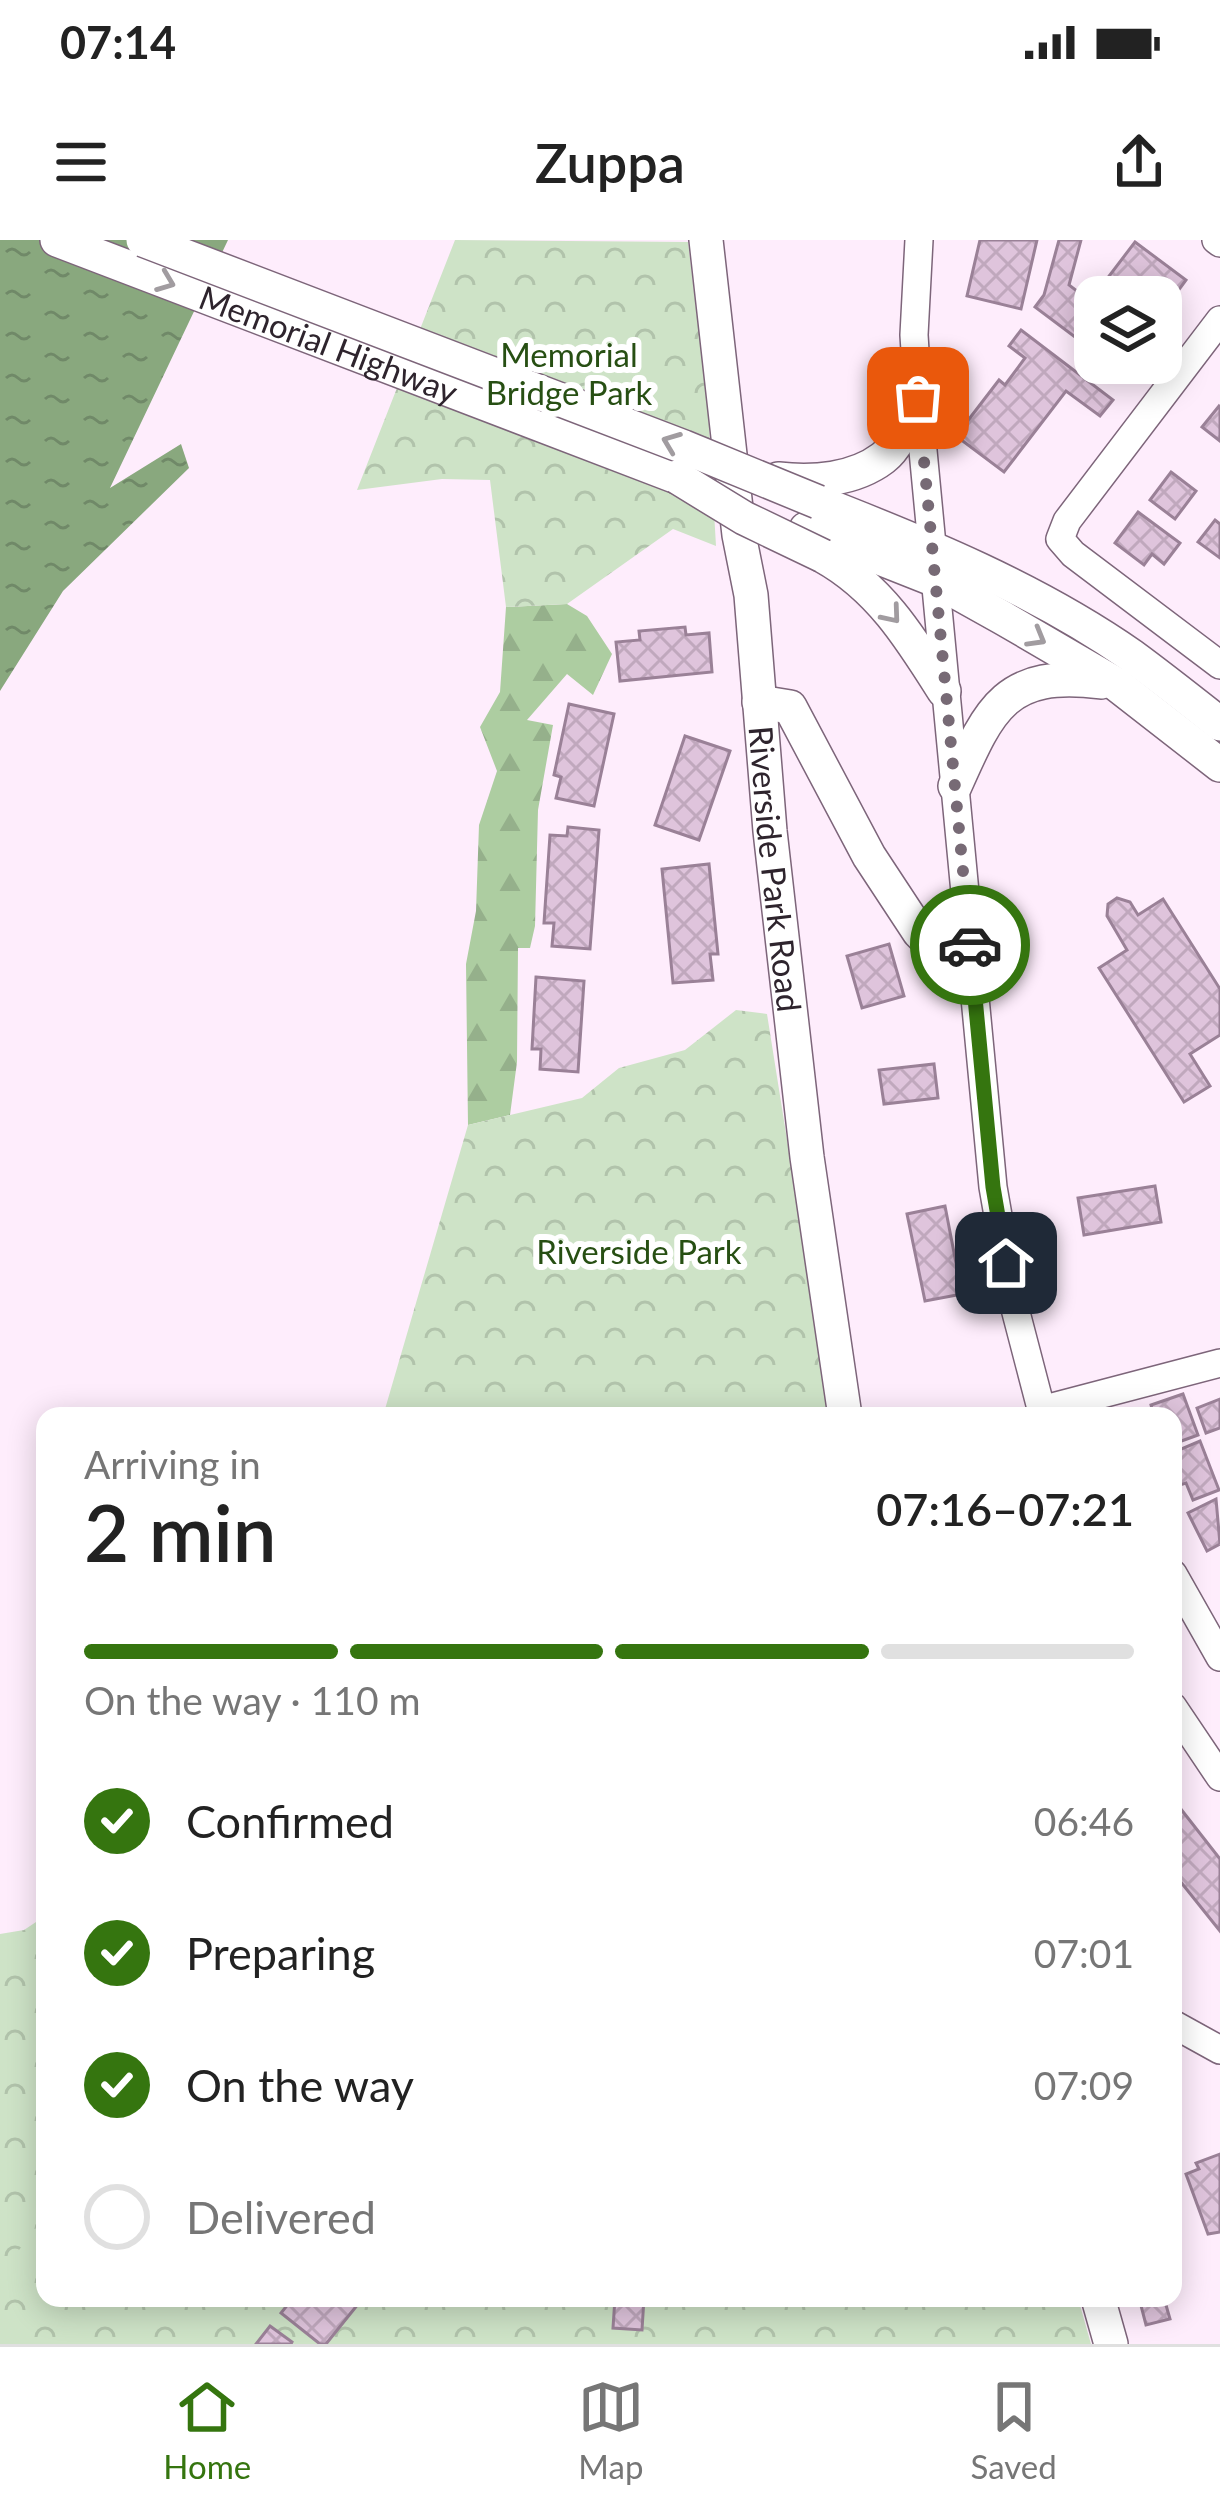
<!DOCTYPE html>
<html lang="en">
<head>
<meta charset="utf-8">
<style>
  :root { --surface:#fff; --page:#f2f2f2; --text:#222; --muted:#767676; --line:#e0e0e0; --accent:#35750f }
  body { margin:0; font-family:Lato,sans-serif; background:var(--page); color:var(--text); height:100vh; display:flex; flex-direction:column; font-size:45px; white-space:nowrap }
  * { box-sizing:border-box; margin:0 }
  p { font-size:39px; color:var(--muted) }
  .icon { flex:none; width:66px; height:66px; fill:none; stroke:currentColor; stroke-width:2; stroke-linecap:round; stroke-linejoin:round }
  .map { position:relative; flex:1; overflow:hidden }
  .drawer { position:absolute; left:36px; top:1167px; width:1146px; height:900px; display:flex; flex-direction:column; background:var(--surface); border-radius:24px; box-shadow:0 6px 30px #0003 }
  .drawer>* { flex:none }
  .buttons { position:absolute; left:1074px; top:36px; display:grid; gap:24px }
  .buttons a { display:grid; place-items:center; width:108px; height:108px; border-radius:24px; background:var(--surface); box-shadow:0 6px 30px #0003; font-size:60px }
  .pin { position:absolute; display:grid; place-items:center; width:102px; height:102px; color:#fff; margin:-51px; border-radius:24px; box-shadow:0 6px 18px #0006 }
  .courier { position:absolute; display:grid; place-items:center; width:120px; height:120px; margin:-60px; border:9px solid #35750f; border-radius:50%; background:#fff; color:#222; box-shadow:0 3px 15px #0007 }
  .headline em { font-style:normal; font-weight:600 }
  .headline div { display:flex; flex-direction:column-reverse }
  .headline { display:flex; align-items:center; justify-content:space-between; height:204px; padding:0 48px }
  h1 { font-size:78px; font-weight:600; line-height:90px }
  .bar { display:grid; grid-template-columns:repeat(4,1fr); gap:18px 12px; align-content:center; height:144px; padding:0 48px }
  .bar i { height:15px; border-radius:9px; background:var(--line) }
  .bar .active { background:var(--accent) }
  .bar p { grid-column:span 4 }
  ol { padding:0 48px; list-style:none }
  li { display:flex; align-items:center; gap:36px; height:132px }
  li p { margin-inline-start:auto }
  li .icon { padding:12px; border-radius:50%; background:var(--accent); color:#fff; stroke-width:4 }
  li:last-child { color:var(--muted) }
  li i { width:66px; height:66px; border:6px solid var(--line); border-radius:50% }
  .status { display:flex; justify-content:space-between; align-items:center; height:84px; padding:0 60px; background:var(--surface); direction:ltr }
  .status svg { height:33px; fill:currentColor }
  header { display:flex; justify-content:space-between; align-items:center; height:156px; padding:0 48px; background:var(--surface); font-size:54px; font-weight:600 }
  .tabs { display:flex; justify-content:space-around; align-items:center; height:168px; border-top:3px solid var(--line); background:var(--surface); font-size:33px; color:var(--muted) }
  .tabs a { display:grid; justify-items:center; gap:6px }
  .tabs .active { color:var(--accent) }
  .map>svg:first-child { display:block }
  .forest { fill:url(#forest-firs) }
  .park { fill:url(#park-crowns) }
  .pitch { fill:#cee3c7 }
  .water { fill:url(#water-ripples) }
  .building { fill:url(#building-cross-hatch); stroke:#9a8197; stroke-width:3 }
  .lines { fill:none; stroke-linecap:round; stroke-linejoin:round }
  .minor-casing { stroke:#7d657a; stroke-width:30 }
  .major-casing { stroke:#7d657a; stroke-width:36 }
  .minor { stroke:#fff; stroke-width:27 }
  .major { stroke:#fff; stroke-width:33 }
  .major-bridge-casing { stroke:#7d657a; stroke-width:36; stroke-linecap:butt }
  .major-bridge { stroke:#fff; stroke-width:33 }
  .oneway { stroke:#a19ca0 }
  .done { stroke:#776a75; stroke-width:12; stroke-dasharray:0 21.6 }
  .route { stroke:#35750f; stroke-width:15 }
  .labels { text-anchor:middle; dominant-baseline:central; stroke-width:12; stroke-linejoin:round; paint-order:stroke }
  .street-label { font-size:33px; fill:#2e242d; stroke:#fff }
  .park-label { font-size:33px; fill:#274f13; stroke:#fff }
</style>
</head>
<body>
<div class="status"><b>07:14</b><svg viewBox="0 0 49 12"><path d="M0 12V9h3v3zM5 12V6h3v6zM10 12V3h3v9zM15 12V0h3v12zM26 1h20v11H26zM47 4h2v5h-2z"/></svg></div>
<header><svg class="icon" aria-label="menu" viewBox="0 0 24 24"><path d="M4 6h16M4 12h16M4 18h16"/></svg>Zuppa<svg class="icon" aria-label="share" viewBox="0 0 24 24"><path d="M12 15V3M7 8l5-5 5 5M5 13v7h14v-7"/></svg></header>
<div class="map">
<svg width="1220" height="2104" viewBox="0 0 1220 2104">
  <defs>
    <pattern id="forest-firs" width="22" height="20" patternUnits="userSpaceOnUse" patternTransform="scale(3)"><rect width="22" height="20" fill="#adcda1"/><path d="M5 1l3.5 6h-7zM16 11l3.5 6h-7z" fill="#95b08b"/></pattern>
    <pattern id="park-crowns" width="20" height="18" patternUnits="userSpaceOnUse" patternTransform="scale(3)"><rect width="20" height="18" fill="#cee3c7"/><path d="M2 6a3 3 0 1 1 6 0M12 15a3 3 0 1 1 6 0" fill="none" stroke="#b1c3ab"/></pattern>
    <pattern id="water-ripples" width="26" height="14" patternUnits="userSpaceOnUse" patternTransform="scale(3)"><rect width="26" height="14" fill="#89a87e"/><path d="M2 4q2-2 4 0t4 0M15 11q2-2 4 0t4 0" fill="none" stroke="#708968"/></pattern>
    <pattern id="building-cross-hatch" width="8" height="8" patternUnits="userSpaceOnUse" patternTransform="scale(3)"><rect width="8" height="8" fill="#dfc4dc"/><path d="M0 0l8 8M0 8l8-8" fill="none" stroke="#c0a8bd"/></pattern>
  </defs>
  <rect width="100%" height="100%" fill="#feedfc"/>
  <!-- forest -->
  <polygon class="forest" points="567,364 587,376 612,414 593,455 567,434 527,480 553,485 538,570 535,686 530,708 518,708 517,822 510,875 468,885 466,724 476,671 479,585 497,531 480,487 500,452 506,367"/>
  <!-- park -->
  <g class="park">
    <polygon points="455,0 688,2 708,168 716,306 673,289 567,364 506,367 490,240 442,239 357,250"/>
    <polygon points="736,770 767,774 831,1176 383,1176 468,885 582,858 619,828 685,810"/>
    <polygon points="45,1676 45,2058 1078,2058 1091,2104 0,2104 0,1694 24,1690"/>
  </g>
  <!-- pitch -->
  <polygon class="pitch" points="36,1988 45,1995 45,2016 25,2043 5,2028"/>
  <!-- water -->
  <polygon class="water" points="0,0 228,0 110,248 181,204 189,228 63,351 0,451"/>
  <!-- building -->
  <g class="building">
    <polygon points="980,0 1037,0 1021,69 967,56"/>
    <polygon points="1059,0 1081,0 1069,45 1095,65 1095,112 1035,67 1044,55"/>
    <polygon points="1135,2 1186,40 1161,74 1161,57 1112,57 1100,48"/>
    <polygon points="1021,90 1113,160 1100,176 1066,151 1004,232 956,196 999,140 1005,145 1025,118 1009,106"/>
    <polygon points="1219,166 1220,167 1220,201 1202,187"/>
    <polygon points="1171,232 1196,251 1175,279 1150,260"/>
    <polygon points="1138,272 1180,303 1164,324 1152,314 1144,325 1115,303"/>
    <polygon points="1215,280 1220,284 1220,318 1198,302"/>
    <polygon points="685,387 686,395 709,393 712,432 620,441 616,402 640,400 639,391"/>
    <polygon points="569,464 614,474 594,566 556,558 561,537 554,535"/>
    <polygon points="685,496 730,511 699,600 655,585"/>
    <polygon points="568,587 599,590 590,709 552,706 554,683 544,683 550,595 567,596"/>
    <polygon points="709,624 718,714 710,714 713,740 673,743 662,629"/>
    <polygon points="1117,658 1130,662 1138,675 1163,659 1220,749 1220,795 1190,814 1210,846 1184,862 1099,728 1127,710 1107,676 1108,664"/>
    <polygon points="889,704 904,756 862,768 847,716"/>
    <polygon points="536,737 584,741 578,832 540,829 541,809 532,809"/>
    <polygon points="934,824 938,858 884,864 879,830"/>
    <polygon points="1155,946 1161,982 1084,995 1078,958"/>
    <polygon points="945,966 962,1054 925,1061 907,974"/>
    <polygon points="1183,1154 1198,1195 1173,1204 1173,1176 1154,1176 1151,1165"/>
    <polygon points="1220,1159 1220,1188 1206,1193 1197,1168"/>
    <polygon points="1200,1201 1219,1250 1193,1260 1186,1243 1180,1245 1173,1227 1178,1224 1174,1212"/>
    <polygon points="1216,1259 1220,1304 1207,1311 1188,1273"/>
    <polygon points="1173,1559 1220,1619 1220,1691 1180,1641 1173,1646"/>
    <polygon points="1220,1914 1220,1992 1208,1994 1186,1934 1199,1929 1196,1923"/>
    <polygon points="293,2058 363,2058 326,2104 320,2104 281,2073"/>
    <polygon points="615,2058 644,2058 642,2090 613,2088"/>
    <polygon points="1139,2058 1164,2058 1170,2079 1146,2085"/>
    <polygon points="270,2086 292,2102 291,2104 256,2104"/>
  </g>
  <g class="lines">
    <defs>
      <g id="minor">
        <polyline points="919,0 914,95 918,158 993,947 1013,1061 1043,1176"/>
        <polyline points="1216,0 1220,3"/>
        <polyline points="1220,80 1067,281 1060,299 1073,314 1220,425"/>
        <polyline points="1041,1170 1220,1123"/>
        <polyline points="1173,1334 1220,1417"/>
        <polyline points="1173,1467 1220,1537"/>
        <polyline points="1173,1784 1220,1810"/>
      </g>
      <g id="major">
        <path id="s1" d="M57,0l620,237"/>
        <path id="s2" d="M706,0l33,295 12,60 19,236 37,326 38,259"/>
        <path d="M778,239c35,4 76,1 105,-21 17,-13 26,-42 35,-60"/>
        <path d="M818,262c108,42 218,87 314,154 30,22 59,45 88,68"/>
        <polyline points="806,289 935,340 1003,378 1116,444 1220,525"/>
        <path d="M823,316c56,31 87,81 121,135"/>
        <polyline points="759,462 790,467 869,616 919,692 934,707 970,714"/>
        <path d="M955,546c35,-79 51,-116 146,-104"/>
        <polyline points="1098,2058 1111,2104"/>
      </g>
    </defs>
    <!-- minor casing -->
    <use href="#minor" class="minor-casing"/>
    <!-- major casing -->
    <use href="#major" class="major-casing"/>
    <!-- minor -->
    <use href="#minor" class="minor"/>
    <!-- major -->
    <use href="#major" class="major"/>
    <defs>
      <g id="major-bridge">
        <polyline points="143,0 684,207 818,262"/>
        <polyline points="677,237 744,278 823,316"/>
      </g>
    </defs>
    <!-- major-bridge casing -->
    <use href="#major-bridge" class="major-bridge-casing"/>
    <!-- major-bridge -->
    <use href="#major-bridge" class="major-bridge"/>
  </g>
  <!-- one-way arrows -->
  <defs><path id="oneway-chevron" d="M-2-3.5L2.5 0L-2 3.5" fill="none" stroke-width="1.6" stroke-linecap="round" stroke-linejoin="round" transform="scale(3)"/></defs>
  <g class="oneway">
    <use href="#oneway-chevron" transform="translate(166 42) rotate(21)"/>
    <use href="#oneway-chevron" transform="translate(671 202) rotate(-159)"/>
    <use href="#oneway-chevron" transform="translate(892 375) rotate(50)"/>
    <use href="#oneway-chevron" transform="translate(1037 398) rotate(30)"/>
  </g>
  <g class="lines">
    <!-- done -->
    <polyline class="done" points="918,158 970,705"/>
    <!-- route -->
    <polyline class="route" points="970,705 993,947 1006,1023"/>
  </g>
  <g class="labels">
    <!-- street labels -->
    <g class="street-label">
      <text stroke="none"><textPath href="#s1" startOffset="291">Memorial Highway</textPath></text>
      <text stroke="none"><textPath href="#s2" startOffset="633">Riverside Park Road</textPath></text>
    </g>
    <!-- park labels -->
    <g class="park-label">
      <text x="569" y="114">Memorial<tspan x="569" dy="38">Bridge Park</tspan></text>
      <text x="639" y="1011">Riverside Park</text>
    </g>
  </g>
</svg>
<div class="buttons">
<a><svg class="icon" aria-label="layers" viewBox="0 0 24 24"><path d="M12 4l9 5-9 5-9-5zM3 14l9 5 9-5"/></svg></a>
</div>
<div class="pin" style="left:918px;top:158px;background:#ea580c"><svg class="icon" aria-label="bag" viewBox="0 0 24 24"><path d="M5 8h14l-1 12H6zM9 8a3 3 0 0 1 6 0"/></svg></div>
<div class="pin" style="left:1006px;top:1023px;background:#1f2937"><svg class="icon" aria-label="home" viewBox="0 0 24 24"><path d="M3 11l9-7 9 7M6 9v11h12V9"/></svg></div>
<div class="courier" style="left:970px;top:705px"><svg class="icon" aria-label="car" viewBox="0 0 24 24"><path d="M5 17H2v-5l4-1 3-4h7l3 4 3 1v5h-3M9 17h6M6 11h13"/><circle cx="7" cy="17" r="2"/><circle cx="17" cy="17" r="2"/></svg></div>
<section class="drawer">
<div class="headline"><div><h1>2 min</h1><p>Arriving in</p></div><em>07:16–07:21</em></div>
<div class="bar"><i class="active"></i><i class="active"></i><i class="active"></i><i></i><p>On the way · 110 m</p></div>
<ol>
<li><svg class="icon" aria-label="check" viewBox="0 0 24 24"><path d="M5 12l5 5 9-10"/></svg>Confirmed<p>06:46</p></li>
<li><svg class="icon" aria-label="check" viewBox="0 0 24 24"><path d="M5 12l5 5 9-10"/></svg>Preparing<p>07:01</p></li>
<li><svg class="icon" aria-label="check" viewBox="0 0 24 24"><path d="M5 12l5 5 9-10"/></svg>On the way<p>07:09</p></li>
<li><i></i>Delivered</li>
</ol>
</section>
</div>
<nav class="tabs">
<a class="active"><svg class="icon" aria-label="home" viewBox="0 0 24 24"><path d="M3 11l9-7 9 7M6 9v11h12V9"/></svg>Home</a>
<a><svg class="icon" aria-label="map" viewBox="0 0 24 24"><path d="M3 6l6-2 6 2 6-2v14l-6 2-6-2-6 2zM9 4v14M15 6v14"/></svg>Map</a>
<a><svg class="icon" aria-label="saved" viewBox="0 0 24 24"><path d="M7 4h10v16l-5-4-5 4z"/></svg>Saved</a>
</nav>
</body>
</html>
